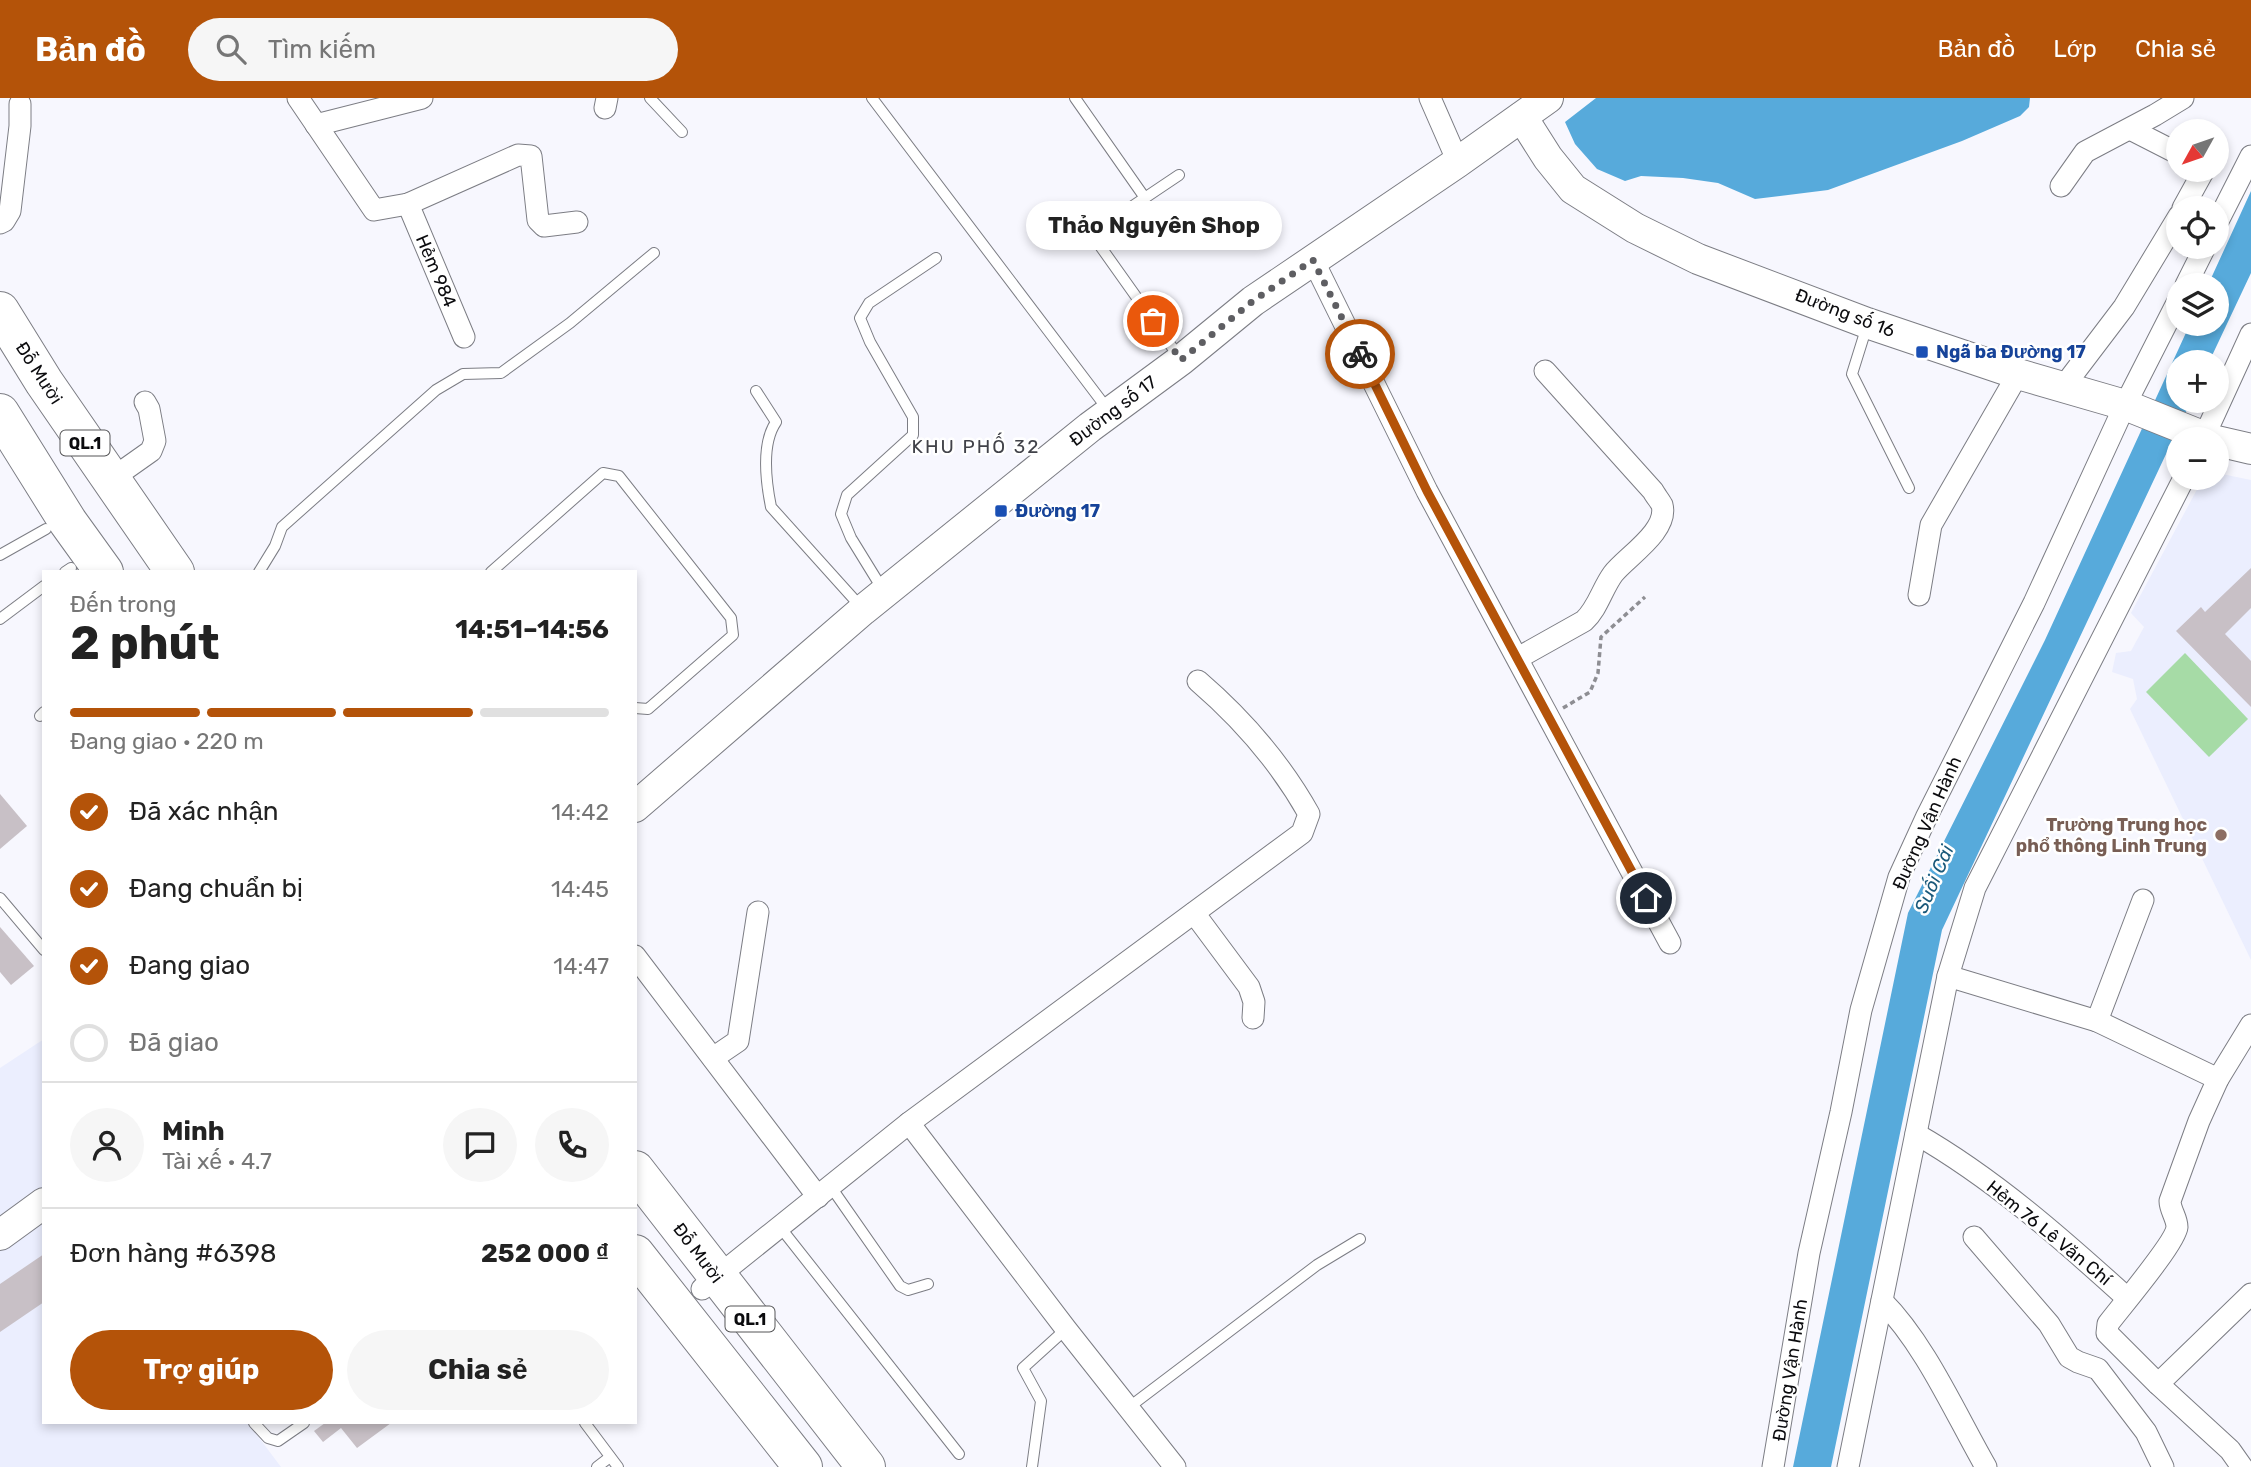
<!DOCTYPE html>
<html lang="vi">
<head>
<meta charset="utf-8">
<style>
  :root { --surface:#fff; --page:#f6f6f6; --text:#222; --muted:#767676; --line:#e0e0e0; --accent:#b45309 }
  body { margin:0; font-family:Rubik,sans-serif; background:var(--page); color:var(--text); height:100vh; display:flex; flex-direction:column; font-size:26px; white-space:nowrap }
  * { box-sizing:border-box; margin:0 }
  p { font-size:23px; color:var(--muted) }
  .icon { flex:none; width:38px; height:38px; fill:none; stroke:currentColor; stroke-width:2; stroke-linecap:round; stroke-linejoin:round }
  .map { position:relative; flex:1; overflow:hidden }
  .panel { position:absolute; left:42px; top:472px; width:595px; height:854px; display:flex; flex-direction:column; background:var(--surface); border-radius:0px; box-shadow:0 4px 10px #0003 }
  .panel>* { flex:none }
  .needle { width:46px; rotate:230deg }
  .fabs { position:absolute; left:2166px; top:21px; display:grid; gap:14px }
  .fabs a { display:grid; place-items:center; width:63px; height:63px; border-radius:50%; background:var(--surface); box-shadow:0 4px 10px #0003; font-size:35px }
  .pin { position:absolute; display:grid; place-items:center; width:60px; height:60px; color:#fff; margin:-30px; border:4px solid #fff; border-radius:50%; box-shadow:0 2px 7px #0007 }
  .courier { position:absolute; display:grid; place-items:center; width:70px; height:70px; margin:-35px; border:5px solid #b45309; border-radius:50%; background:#fff; color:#222; box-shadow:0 2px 9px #0007 }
  .bubble { position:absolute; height:49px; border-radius:24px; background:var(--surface); box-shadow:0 4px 10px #0003; font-size:23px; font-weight:700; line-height:49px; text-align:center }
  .overview em { font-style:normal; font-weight:700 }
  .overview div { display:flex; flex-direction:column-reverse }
  .overview { display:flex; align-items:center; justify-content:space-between; height:119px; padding:0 28px }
  h1 { font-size:46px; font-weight:700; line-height:52px }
  .bar { display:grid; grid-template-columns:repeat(4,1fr); gap:10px 7px; align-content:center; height:84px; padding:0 28px }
  .bar i { height:9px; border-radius:5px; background:var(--line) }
  .bar .on { background:var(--accent) }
  .bar p { grid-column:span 4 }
  .line { display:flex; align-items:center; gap:18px; padding:0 28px; border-top:2px solid var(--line) }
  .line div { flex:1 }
  .round { display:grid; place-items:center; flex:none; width:74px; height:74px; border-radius:37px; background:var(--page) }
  ol { padding:0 28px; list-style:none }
  li { display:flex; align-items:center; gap:21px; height:77px }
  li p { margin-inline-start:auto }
  li .icon { padding:7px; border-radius:50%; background:var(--accent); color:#fff; stroke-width:4 }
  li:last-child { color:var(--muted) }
  li i { width:38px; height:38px; border:4px solid var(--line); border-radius:50% }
  .cta { display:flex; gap:14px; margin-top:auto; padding:14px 28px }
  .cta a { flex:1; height:80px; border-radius:42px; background:var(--accent); color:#fff; font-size:28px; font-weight:700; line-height:80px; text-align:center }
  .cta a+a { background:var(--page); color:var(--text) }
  header { display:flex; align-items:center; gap:42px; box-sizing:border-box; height:98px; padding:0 35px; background:var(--accent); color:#fff }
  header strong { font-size:33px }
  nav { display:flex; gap:38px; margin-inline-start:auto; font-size:24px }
  .search { width:490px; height:63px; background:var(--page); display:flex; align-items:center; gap:18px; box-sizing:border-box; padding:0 24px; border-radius:38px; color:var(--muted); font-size:26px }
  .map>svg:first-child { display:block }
  .built { fill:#ebeefe }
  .green { fill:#a6dba6 }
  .water { fill:#57aadb }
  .building { fill:#c8c0c6 }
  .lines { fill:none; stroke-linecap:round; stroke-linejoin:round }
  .lane-casing { stroke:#7c7d84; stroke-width:12 }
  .street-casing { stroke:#7c7d84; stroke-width:23 }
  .secondary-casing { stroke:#7c7d84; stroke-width:32 }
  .highway-casing { stroke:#7c7d84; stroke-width:40 }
  .path { stroke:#8e8e93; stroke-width:3.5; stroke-dasharray:5 3.5; stroke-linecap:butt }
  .lane { stroke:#fff; stroke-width:10 }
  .street { stroke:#fff; stroke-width:21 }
  .secondary { stroke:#fff; stroke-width:30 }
  .highway { stroke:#fff; stroke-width:38 }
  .done { stroke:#5e5e62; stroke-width:7; stroke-dasharray:0 12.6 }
  .route { stroke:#b45309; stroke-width:9 }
  .transit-dot { fill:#1a4fb4; stroke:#fff; stroke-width:2.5 }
  .education-dot { fill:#8d6e63; stroke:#fff; stroke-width:2.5 }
  .labels { text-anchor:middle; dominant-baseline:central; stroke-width:5; stroke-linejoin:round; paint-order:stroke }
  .shield { fill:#fff; stroke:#545456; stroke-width:2 }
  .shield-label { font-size:16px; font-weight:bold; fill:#0b0b0e }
  .street-label { font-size:18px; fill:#0b0b0e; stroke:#fff }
  .transit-label { font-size:18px; font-weight:bold; fill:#164399; stroke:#fff; text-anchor:start }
  .education-label { font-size:18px; font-weight:bold; fill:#785e54; stroke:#fff; text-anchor:end }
  .neighbourhood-label { font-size:19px; letter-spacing:2px; fill:#414249; stroke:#fff }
  .water-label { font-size:19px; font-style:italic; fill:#1a597a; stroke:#fff }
</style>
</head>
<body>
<header>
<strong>Bản đồ</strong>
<div class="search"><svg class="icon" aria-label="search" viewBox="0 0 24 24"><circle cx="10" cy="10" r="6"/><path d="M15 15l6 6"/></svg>Tìm kiếm</div>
<nav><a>Bản đồ</a><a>Lớp</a><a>Chia sẻ</a></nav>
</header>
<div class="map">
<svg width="2251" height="1369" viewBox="0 0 2251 1369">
  <rect width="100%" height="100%" fill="#f7f7fe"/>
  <!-- built -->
  <g class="built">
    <polygon points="2217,375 2251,382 2251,862 2130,611 2137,601 2133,581 2112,574 2116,555 2131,553 2144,529 2131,515 2202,382 2217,380"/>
    <polygon points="44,941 44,1325 248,1325 281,1369 0,1369 0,970"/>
  </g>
  <!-- green -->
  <polygon class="green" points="2185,555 2248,621 2209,659 2146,594"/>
  <!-- water -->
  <g class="water">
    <polygon points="1596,0 2030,0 2029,9 2020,18 1962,43 1828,92 1755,101 1718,85 1683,80 1641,78 1625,83 1597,71 1575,46 1565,24"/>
    <polygon points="2251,93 2251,175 2209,264 2179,264 2179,303 2191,303 1942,832 1831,1369 1793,1369 1908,815 2045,542 2190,226 2217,226 2217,187 2208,187"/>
  </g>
  <!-- building -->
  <g class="building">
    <polygon points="2251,470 2251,510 2225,536 2251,563 2251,609 2176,533 2201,509 2205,514"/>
    <polygon points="0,696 27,728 0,751"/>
    <polygon points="0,829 34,868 11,887 0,874"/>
    <polygon points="44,1156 44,1204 0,1234 0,1186"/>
    <polygon points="325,1325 391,1325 357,1350 341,1330 323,1344 314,1333"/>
  </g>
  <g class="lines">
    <defs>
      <g id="lane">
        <polyline points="650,0 682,34"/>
        <polyline points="872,0 1109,313"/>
        <polyline points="1075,0 1145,100"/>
        <polyline points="1179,77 1100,130 1098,145 1179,259"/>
        <polyline points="1867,228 1852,276 1909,390"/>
        <path d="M756,293l20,31c-15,22 -10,60 -5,85l90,100"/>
        <polyline points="0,457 46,431"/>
        <polyline points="65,474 71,470"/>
        <polyline points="259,474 275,448 282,429 436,292 463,276 501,275 570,225 654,155"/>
        <polyline points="491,474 603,375 619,378 731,520 733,537 648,611 635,610"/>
        <polyline points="883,492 851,440 841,416 847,397 913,337 913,319 870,244 860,220 869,205 936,160"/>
        <polyline points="0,521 44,488"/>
        <polyline points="40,618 44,614"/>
        <polyline points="0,800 44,852"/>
        <polyline points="831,1089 900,1188 908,1192 928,1186"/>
        <polyline points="780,1129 959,1356"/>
        <polyline points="1128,1310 1317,1167 1360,1141"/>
        <polyline points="254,1325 268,1340 278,1343 304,1325"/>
        <polyline points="585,1325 618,1369"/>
        <polyline points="597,1369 610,1359"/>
        <polyline points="1032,1369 1041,1303 1023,1270 1066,1231"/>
      </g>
      <g id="street">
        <polyline points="298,0 374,112 408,106 518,57 531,58 538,122 544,128 577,124"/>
        <polyline points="1430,0 1458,64"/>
        <polyline points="605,10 607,0"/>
        <polyline points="316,27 422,0"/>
        <polyline points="2130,31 2179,56"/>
        <polyline points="2061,88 2085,54 2155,17 2183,0"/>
        <polyline points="408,106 464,239"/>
        <polyline points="2183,110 2204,72"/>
        <polyline points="0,125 4,123 10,113 20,28 20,6"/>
        <polyline points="2217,125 2251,58"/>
        <polyline points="1313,162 1427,393 1670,845"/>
        <polyline points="2186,187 2205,149"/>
        <polyline points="2064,288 2124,209 2179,118"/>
        <polyline points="2203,341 2251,236"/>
        <polyline points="110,382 151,353 155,343 149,311 145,304"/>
        <polyline points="1919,497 1931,427 2018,276"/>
        <path d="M1518,560l66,-37c14,-13 18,-32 29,-47 13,-17 56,-43 49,-69 -2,-4 -7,-10 -9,-14l-108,-120"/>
        <polyline points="1194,815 1249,889 1254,904 1253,920"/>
        <polyline points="635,858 818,1099"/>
        <polyline points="1948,878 2097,923 2218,981"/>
        <polyline points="2097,923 2143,802"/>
        <polyline points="713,960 738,943 758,814"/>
        <polyline points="909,1025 1066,1231 1175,1369"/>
        <path d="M1916,1036c77,44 146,105 211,164"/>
        <polyline points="1974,1139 2049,1226 2069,1259 2078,1264 2098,1271 2146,1334 2163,1369"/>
        <path d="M702,1191l207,-166 393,-290 7,-19c-28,-50 -68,-96 -111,-133"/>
        <path d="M1882,1203c43,43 73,112 104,166"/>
        <polyline points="2158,1286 2251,1196"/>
        <polyline points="1773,1369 1809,1155 1841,1014 1861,912 1899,779 1926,720 2034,505 2125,307 2179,201"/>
        <polyline points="1848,1369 1948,878 1975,790 2184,380"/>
        <path d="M2242,1369l-12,-17 -72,-66 -51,-51 1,-9c12,-16 68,-82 69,-97 0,-9 -7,-17 -7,-26l29,-80 19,-42 33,-54"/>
      </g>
      <g id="secondary">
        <polyline points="1522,19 1548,60 1573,91 1635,130 1698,161 1867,225 2018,276 2125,307 2210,341"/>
        <polyline points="2217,343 2251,351"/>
        <polyline points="635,709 863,512 1090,329 1181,262 1253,203 1458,64 1548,0"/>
        <polyline points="0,1137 44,1105"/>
      </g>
      <g id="highway">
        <polyline points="0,213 44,284 175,474"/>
        <polyline points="0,315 68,424 104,474"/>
        <polyline points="635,1072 866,1369"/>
        <polyline points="635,1156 803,1369"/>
      </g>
    </defs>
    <!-- lane casing -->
    <use href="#lane" class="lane-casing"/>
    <!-- street casing -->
    <use href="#street" class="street-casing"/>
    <!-- secondary casing -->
    <use href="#secondary" class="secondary-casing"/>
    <!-- highway casing -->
    <use href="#highway" class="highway-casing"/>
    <!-- path -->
    <polyline class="path" points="1563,610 1590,594 1598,575 1601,539 1645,499"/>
    <!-- lane -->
    <use href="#lane" class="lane"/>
    <!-- street -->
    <use href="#street" class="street"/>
    <!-- secondary -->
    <use href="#secondary" class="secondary"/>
    <!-- highway -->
    <use href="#highway" class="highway"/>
  </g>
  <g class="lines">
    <!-- done -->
    <polyline class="done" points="1153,223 1181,262 1253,203 1313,162 1360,256"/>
    <!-- route -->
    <polyline class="route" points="1360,256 1427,393 1646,800"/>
  </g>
  <!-- markers -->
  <g class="transit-dot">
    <rect x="1915" y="247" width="14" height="14" rx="3.5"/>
    <rect x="994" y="406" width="14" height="14" rx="3.5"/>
  </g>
  <circle class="education-dot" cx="2221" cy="737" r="7"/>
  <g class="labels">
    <!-- shield labels -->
    <g class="shield">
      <rect x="60.5" y="332.5" width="49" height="25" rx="5"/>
      <rect x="725.5" y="1208.5" width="49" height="25" rx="5"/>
    </g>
    <g class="shield-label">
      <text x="85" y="345">QL.1</text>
      <text x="750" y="1221">QL.1</text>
    </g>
    <!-- street labels -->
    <g class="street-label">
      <text transform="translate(436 173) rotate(67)">Hẻm 984</text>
      <text transform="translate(1845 215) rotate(21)">Đường số 16</text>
      <text transform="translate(39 275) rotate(57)">Đỗ Mười</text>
      <text transform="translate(1113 313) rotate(-37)">Đường số 17</text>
      <text transform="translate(1927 725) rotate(-66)">Đường Vận Hành</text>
      <text transform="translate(2049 1135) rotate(39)">Hẻm 76 Lê Văn Chí</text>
      <text transform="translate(698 1155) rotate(53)">Đỗ Mười</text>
      <text transform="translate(1790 1272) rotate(-81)">Đường Vận Hành</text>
    </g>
    <!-- transit labels -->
    <g class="transit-label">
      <text x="1936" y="254">Ngã ba Đường 17</text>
      <text x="1015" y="413">Đường 17</text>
    </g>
    <!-- education labels -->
    <g class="education-label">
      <text x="2207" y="727">Trường Trung học<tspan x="2207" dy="21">phổ thông Linh Trung</tspan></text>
    </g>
    <!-- neighbourhood labels -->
    <g class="neighbourhood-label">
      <text x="976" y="348">KHU PHỐ 32</text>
    </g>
    <!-- water labels -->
    <g class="water-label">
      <text transform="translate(1934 781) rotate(-67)">Suối Cái</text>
    </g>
  </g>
</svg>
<div class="fabs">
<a><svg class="needle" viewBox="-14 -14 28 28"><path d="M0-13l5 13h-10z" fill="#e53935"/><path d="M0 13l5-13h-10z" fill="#767676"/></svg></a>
<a><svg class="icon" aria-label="locate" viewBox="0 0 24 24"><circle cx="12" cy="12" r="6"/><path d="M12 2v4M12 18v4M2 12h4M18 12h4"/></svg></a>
<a><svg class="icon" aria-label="layers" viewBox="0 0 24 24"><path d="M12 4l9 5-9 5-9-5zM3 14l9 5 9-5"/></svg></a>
<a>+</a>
<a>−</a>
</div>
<div class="pin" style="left:1153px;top:223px;background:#ea580c"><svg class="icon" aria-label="bag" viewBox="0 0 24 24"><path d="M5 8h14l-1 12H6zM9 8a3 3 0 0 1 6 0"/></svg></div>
<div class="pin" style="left:1646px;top:800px;background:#1f2937"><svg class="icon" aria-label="home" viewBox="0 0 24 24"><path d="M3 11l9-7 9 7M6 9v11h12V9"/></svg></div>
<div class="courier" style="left:1360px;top:256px"><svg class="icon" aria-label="bike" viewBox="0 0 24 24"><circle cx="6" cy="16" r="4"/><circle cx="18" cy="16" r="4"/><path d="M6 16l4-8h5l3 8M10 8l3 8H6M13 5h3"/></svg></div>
<div class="bubble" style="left:1026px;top:103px;width:256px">Thảo Nguyên Shop</div>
<section class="panel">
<div class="overview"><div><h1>2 phút</h1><p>Đến trong</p></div><em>14:51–14:56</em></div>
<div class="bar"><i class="on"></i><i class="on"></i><i class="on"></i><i></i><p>Đang giao · 220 m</p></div>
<ol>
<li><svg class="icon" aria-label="check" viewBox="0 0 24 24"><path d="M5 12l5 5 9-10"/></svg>Đã xác nhận<p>14:42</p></li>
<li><svg class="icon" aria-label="check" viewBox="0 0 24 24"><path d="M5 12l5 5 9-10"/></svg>Đang chuẩn bị<p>14:45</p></li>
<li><svg class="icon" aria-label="check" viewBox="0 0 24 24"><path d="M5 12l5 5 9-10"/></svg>Đang giao<p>14:47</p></li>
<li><i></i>Đã giao</li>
</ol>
<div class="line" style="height:126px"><a class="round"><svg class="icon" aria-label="person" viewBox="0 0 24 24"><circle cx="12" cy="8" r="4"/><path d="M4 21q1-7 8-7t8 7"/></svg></a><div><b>Minh</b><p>Tài xế · 4.7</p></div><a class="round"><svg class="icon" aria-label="chat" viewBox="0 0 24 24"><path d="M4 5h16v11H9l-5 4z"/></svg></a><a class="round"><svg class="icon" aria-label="phone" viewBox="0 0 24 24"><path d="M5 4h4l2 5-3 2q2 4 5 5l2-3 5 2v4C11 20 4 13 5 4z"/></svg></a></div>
<div class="line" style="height:91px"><div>Đơn hàng #6398</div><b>252 000 ₫</b></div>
<div class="cta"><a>Trợ giúp</a><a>Chia sẻ</a></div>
</section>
</div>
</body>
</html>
